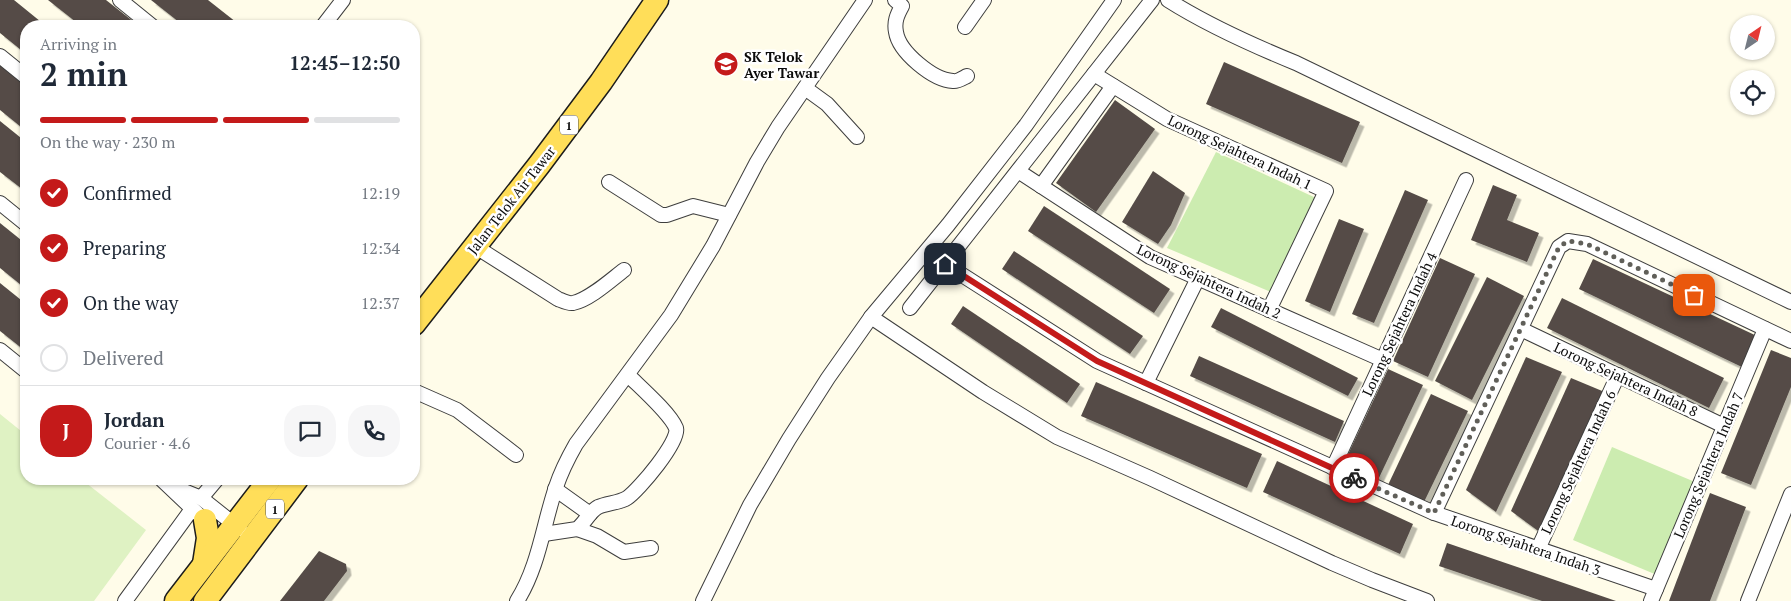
<!DOCTYPE html>
<html lang="en">
<head>
<meta charset="utf-8">
<style>
  :root { --surface:#fff; --page:#f6f6f7; --text:#1f2937; --muted:#747a83; --line:#e0e1e3; --accent:#c41a1a }
  body { margin:0; font-family:"PT Serif",serif; background:var(--page); color:var(--text); height:100vh; display:flex; flex-direction:column; font-size:19px; white-space:nowrap }
  * { box-sizing:border-box; margin:0 }
  p { font-size:16px; color:var(--muted) }
  .icon { flex:none; width:28px; height:28px; fill:none; stroke:currentColor; stroke-width:2; stroke-linecap:round; stroke-linejoin:round }
  .map { position:relative; flex:1; overflow:hidden }
  .drawer { position:absolute; left:20px; top:20px; width:400px; height:465px; display:flex; flex-direction:column; background:var(--surface); border-radius:20px; box-shadow:0 1px 4px #0004 }
  .drawer>* { flex:none }
  .needle { width:32px; rotate:35deg }
  .tools { position:absolute; left:1730px; top:15px; display:grid; gap:10px }
  .tools a { display:grid; place-items:center; width:45px; height:45px; border-radius:50%; background:var(--surface); box-shadow:0 1px 4px #0004; font-size:25px }
  .pin { position:absolute; display:grid; place-items:center; width:42px; height:42px; color:#fff; margin:-21px; border-radius:10px; box-shadow:0 2px 8px #0006 }
  .courier { position:absolute; display:grid; place-items:center; width:50px; height:50px; margin:-25px; border:4px solid #c41a1a; border-radius:50%; background:#fff; color:#222; box-shadow:0 1px 6px #0007 }
  .summary em { font-style:normal; font-weight:800 }
  .summary div { display:flex; flex-direction:column-reverse }
  .summary { display:flex; align-items:center; justify-content:space-between; height:85px; padding:0 20px }
  h1 { font-size:32px; font-weight:800; line-height:38px }
  .bar { display:grid; grid-template-columns:repeat(4,1fr); gap:8px 5px; align-content:center; height:60px; padding:0 20px }
  .bar i { height:6px; border-radius:4px; background:var(--line) }
  .bar .selected { background:var(--accent) }
  .bar p { grid-column:span 4 }
  .line { display:flex; align-items:center; gap:12px; padding:0 20px; border-top:1px solid var(--line) }
  .line div { flex:1 }
  .round { display:grid; place-items:center; flex:none; width:52px; height:52px; border-radius:20px; background:var(--page) }
  ol { padding:0 20px; list-style:none }
  li { display:flex; align-items:center; gap:15px; height:55px }
  li p { margin-inline-start:auto }
  li .icon { padding:5px; border-radius:50%; background:var(--accent); color:#fff; stroke-width:4 }
  li:last-child { color:var(--muted) }
  li i { width:28px; height:28px; border:2px solid var(--line); border-radius:50% }
  .map>svg:first-child { display:block }
  .green { fill:#ccecb0 }
  .pitch { fill:#dff2c3 }
  .building { fill:#544c47; filter:url(#shadow) }
  .lines { fill:none; stroke-linecap:round; stroke-linejoin:round }
  .street-casing { stroke:#3e3e3e; stroke-width:16 }
  .primary-casing { stroke:#1c1c1c; stroke-width:25 }
  .street { stroke:#fff; stroke-width:14 }
  .primary { stroke:#ffde59; stroke-width:22 }
  .done { stroke:#605f59; stroke-width:5; stroke-dasharray:0 9 }
  .route { stroke:#c41a1a; stroke-width:6 }
  .labels { text-anchor:middle; dominant-baseline:central; stroke-width:5; stroke-linejoin:round; paint-order:stroke }
  .shield { fill:#fff; stroke:#545454; stroke-width:1 }
  .shield-label { font-size:12px; font-weight:bold; fill:#0b0b0b }
  .poi-label { font-size:14px; font-weight:bold; fill:#0b0b0b; stroke:#fff; text-anchor:start }
  .street-label { font-size:14px; fill:#0b0b0b; stroke:#fff }
</style>
</head>
<body>
<div class="map">
<svg width="1791" height="601" viewBox="0 0 1791 601">
  <defs>
    <filter id="shadow"><feDropShadow dx="4.5" dy="4.5" stdDeviation="0" flood-color="#0004"/></filter>
  </defs>
  <rect width="100%" height="100%" fill="#fffce9"/>
  <!-- green -->
  <g class="green">
    <polygon points="1216,152 1316,198 1278,295 1167,248"/>
    <polygon points="1612,447 1695,482 1657,575 1573,540"/>
  </g>
  <!-- pitch -->
  <polygon class="pitch" points="0,414 26,435 26,479 81,479 146,530 94,601 0,601"/>
  <!-- building -->
  <g class="building">
    <polygon points="0,0 14,0 46,26 26,26 26,54 0,33"/>
    <polygon points="48,0 106,0 139,26 81,26"/>
    <polygon points="151,0 208,0 241,26 184,26"/>
    <polygon points="0,60 26,82 26,131 0,110"/>
    <polygon points="1224,62 1360,122 1342,163 1206,104"/>
    <polygon points="1115,100 1155,129 1096,212 1056,183"/>
    <polygon points="0,121 26,142 26,192 0,172"/>
    <polygon points="1153,171 1185,193 1171,225 1158,244 1122,222"/>
    <polygon points="1493,185 1517,195 1507,220 1539,233 1527,262 1471,240"/>
    <polygon points="1405,190 1428,200 1374,323 1352,314"/>
    <polygon points="1044,206 1170,289 1154,313 1028,231"/>
    <polygon points="1339,219 1364,229 1330,312 1305,301"/>
    <polygon points="0,223 26,244 26,289 0,268"/>
    <polygon points="1014,251 1143,336 1130,354 1002,269"/>
    <polygon points="1440,258 1475,274 1428,377 1393,361"/>
    <polygon points="1593,259 1759,337 1744,368 1579,289"/>
    <polygon points="1487,277 1524,296 1472,400 1435,381"/>
    <polygon points="0,283 26,304 26,348 24,350 0,331"/>
    <polygon points="1562,298 1724,378 1709,408 1547,328"/>
    <polygon points="963,306 1080,384 1067,403 951,324"/>
    <polygon points="1221,308 1358,378 1348,396 1211,327"/>
    <polygon points="1771,350 1791,358 1791,387 1751,485 1721,473"/>
    <polygon points="1199,356 1344,421 1335,442 1190,376"/>
    <polygon points="1526,357 1562,372 1496,512 1466,490"/>
    <polygon points="1388,369 1423,385 1377,482 1343,465"/>
    <polygon points="1571,378 1607,393 1541,533 1511,511"/>
    <polygon points="1096,382 1262,454 1247,488 1081,416"/>
    <polygon points="1431,394 1468,411 1424,502 1388,485"/>
    <polygon points="1277,461 1413,524 1400,554 1263,492"/>
    <polygon points="1710,493 1746,507 1710,601 1669,601"/>
    <polygon points="1447,543 1616,601 1542,601 1439,566"/>
    <polygon points="319,551 346,564 347,571 324,601 280,601"/>
  </g>
  <g class="lines">
    <defs>
      <g id="street">
        <polyline points="120,0 152,26"/>
        <path d="M895,0l7,6c-5,9 -8,16 -6,26 3,20 37,48 57,49 4,1 10,-3 14,-5"/>
        <path d="M1168,0c41,26 84,45 128,63l495,239"/>
        <polyline points="323,26 343,0"/>
        <polyline points="965,27 984,0"/>
        <polyline points="0,56 26,77"/>
        <polyline points="1094,74 1167,119 1326,191 1269,310"/>
        <polyline points="805,88 827,104 857,137"/>
        <polyline points="1018,171 1150,257 1383,360"/>
        <polyline points="609,182 661,215 667,215 693,206 729,215"/>
        <polyline points="1041,186 1113,86"/>
        <polyline points="0,203 26,224"/>
        <path d="M476,247l82,52c5,2 11,5 15,4 16,-3 38,-23 51,-33"/>
        <polyline points="945,264 1097,361 1434,513 1656,589"/>
        <polyline points="910,308 1152,0"/>
        <polyline points="871,317 983,392 1057,437 1150,478 1332,563 1372,580 1427,601"/>
        <polyline points="1527,332 1724,426"/>
        <polyline points="0,350 26,371"/>
        <polyline points="1146,383 1198,278"/>
        <polyline points="414,391 457,410 516,455"/>
        <polyline points="1333,468 1466,180"/>
        <polyline points="161,479 198,514"/>
        <polyline points="174,487 201,498 240,529"/>
        <polyline points="555,489 590,514"/>
        <polyline points="201,498 217,479"/>
        <polyline points="1434,513 1559,247 1568,241 1587,244 1791,341"/>
        <polyline points="577,529 597,536 624,552 651,548"/>
        <path d="M544,534l33,-5c8,-6 12,-17 21,-22 9,-4 21,-4 29,-9 11,-7 54,-58 49,-70 -6,-15 -36,-41 -48,-53"/>
        <polyline points="1538,549 1618,375"/>
        <polyline points="125,601 192,509"/>
        <path d="M517,601c22,-35 26,-76 39,-114 5,-15 12,-29 20,-43l95,-129 42,-69 44,-84 21,-35 87,-127"/>
        <polyline points="703,601 750,505 789,439 828,378 871,317 948,225 1026,125 1114,0"/>
        <polyline points="1651,601 1765,329"/>
        <polyline points="1748,601 1791,494"/>
      </g>
      <g id="primary">
        <polyline points="414,324 539,165 601,82 657,0"/>
        <polyline points="204,564 208,538 205,520"/>
        <polyline points="176,601 270,479"/>
        <polyline points="205,601 297,479"/>
      </g>
    </defs>
    <!-- street casing -->
    <use href="#street" class="street-casing"/>
    <!-- primary casing -->
    <use href="#primary" class="primary-casing"/>
    <!-- street -->
    <use href="#street" class="street"/>
    <!-- primary -->
    <use href="#primary" class="primary"/>
  </g>
  <g class="lines">
    <!-- done -->
    <polyline class="done" points="1354,478 1434,513 1559,247 1568,241 1587,244 1694,295"/>
    <!-- route -->
    <polyline class="route" points="945,264 1097,361 1354,478"/>
  </g>
  <!-- icons -->
  <defs>
    <symbol id="school-disc" viewBox="-11 -11 22 22"><circle r="9.5" fill="#c41a1a" stroke="#fff"/><path d="M0-5L7-2L0 1L-7-2ZM-4 1L0 2.5L4 1V4Q0 6-4 4Z" fill="#fff"/></symbol>
  </defs>
  <g fill-rule="evenodd">
    <use href="#school-disc" x="712" y="50" width="28" height="28"/>
  </g>
  <g class="labels">
    <!-- shield labels -->
    <g class="shield">
      <rect x="560" y="115.5" width="18" height="19" rx="4"/>
      <rect x="266" y="499.5" width="18" height="19" rx="4"/>
    </g>
    <g class="shield-label">
      <text x="569" y="125">1</text>
      <text x="275" y="509">1</text>
    </g>
    <!-- poi labels -->
    <g class="poi-label">
      <text x="744" y="56">SK Telok<tspan x="744" dy="16">Ayer Tawar</tspan></text>
    </g>
    <!-- street labels -->
    <g class="street-label">
      <text transform="translate(1240 152) rotate(25)">Lorong Sejahtera Indah 1</text>
      <text transform="translate(511 200) rotate(-52)">Jalan Telok Air Tawar</text>
      <text transform="translate(1209 281) rotate(25)">Lorong Sejahtera Indah 2</text>
      <text transform="translate(1399 324) rotate(-65)">Lorong Sejahtera Indah 4</text>
      <text transform="translate(1626 379) rotate(25)">Lorong Sejahtera Indah 8</text>
      <text transform="translate(1578 462) rotate(-65)">Lorong Sejahtera Indah 6</text>
      <text transform="translate(1708 465) rotate(-67)">Lorong Sejahtera Indah 7</text>
      <text transform="translate(1526 545) rotate(19)">Lorong Sejahtera Indah 3</text>
    </g>
  </g>
</svg>
<div class="tools">
<a><svg class="needle" viewBox="-14 -14 28 28"><path d="M0-13l5 13h-10z" fill="#e53935"/><path d="M0 13l5-13h-10z" fill="#747a83"/></svg></a>
<a><svg class="icon" aria-label="locate" viewBox="0 0 24 24"><circle cx="12" cy="12" r="6"/><path d="M12 2v4M12 18v4M2 12h4M18 12h4"/></svg></a>
</div>
<div class="pin" style="left:1694px;top:295px;background:#ea580c"><svg class="icon" aria-label="bag" viewBox="0 0 24 24"><path d="M5 8h14l-1 12H6zM9 8a3 3 0 0 1 6 0"/></svg></div>
<div class="pin" style="left:945px;top:264px;background:#1f2937"><svg class="icon" aria-label="home" viewBox="0 0 24 24"><path d="M3 11l9-7 9 7M6 9v11h12V9"/></svg></div>
<div class="courier" style="left:1354px;top:478px"><svg class="icon" aria-label="bike" viewBox="0 0 24 24"><circle cx="6" cy="16" r="4"/><circle cx="18" cy="16" r="4"/><path d="M6 16l4-8h5l3 8M10 8l3 8H6M13 5h3"/></svg></div>
<section class="drawer">
<div class="summary"><div><h1>2 min</h1><p>Arriving in</p></div><em>12:45–12:50</em></div>
<div class="bar"><i class="selected"></i><i class="selected"></i><i class="selected"></i><i></i><p>On the way · 230 m</p></div>
<ol>
<li><svg class="icon" aria-label="check" viewBox="0 0 24 24"><path d="M5 12l5 5 9-10"/></svg>Confirmed<p>12:19</p></li>
<li><svg class="icon" aria-label="check" viewBox="0 0 24 24"><path d="M5 12l5 5 9-10"/></svg>Preparing<p>12:34</p></li>
<li><svg class="icon" aria-label="check" viewBox="0 0 24 24"><path d="M5 12l5 5 9-10"/></svg>On the way<p>12:37</p></li>
<li><i></i>Delivered</li>
</ol>
<div class="line" style="height:90px"><b class="round" style="background:var(--accent);color:#fff">J</b><div><b>Jordan</b><p>Courier · 4.6</p></div><a class="round"><svg class="icon" aria-label="chat" viewBox="0 0 24 24"><path d="M4 5h16v11H9l-5 4z"/></svg></a><a class="round"><svg class="icon" aria-label="phone" viewBox="0 0 24 24"><path d="M5 4h4l2 5-3 2q2 4 5 5l2-3 5 2v4C11 20 4 13 5 4z"/></svg></a></div>
</section>
</div>
</body>
</html>
